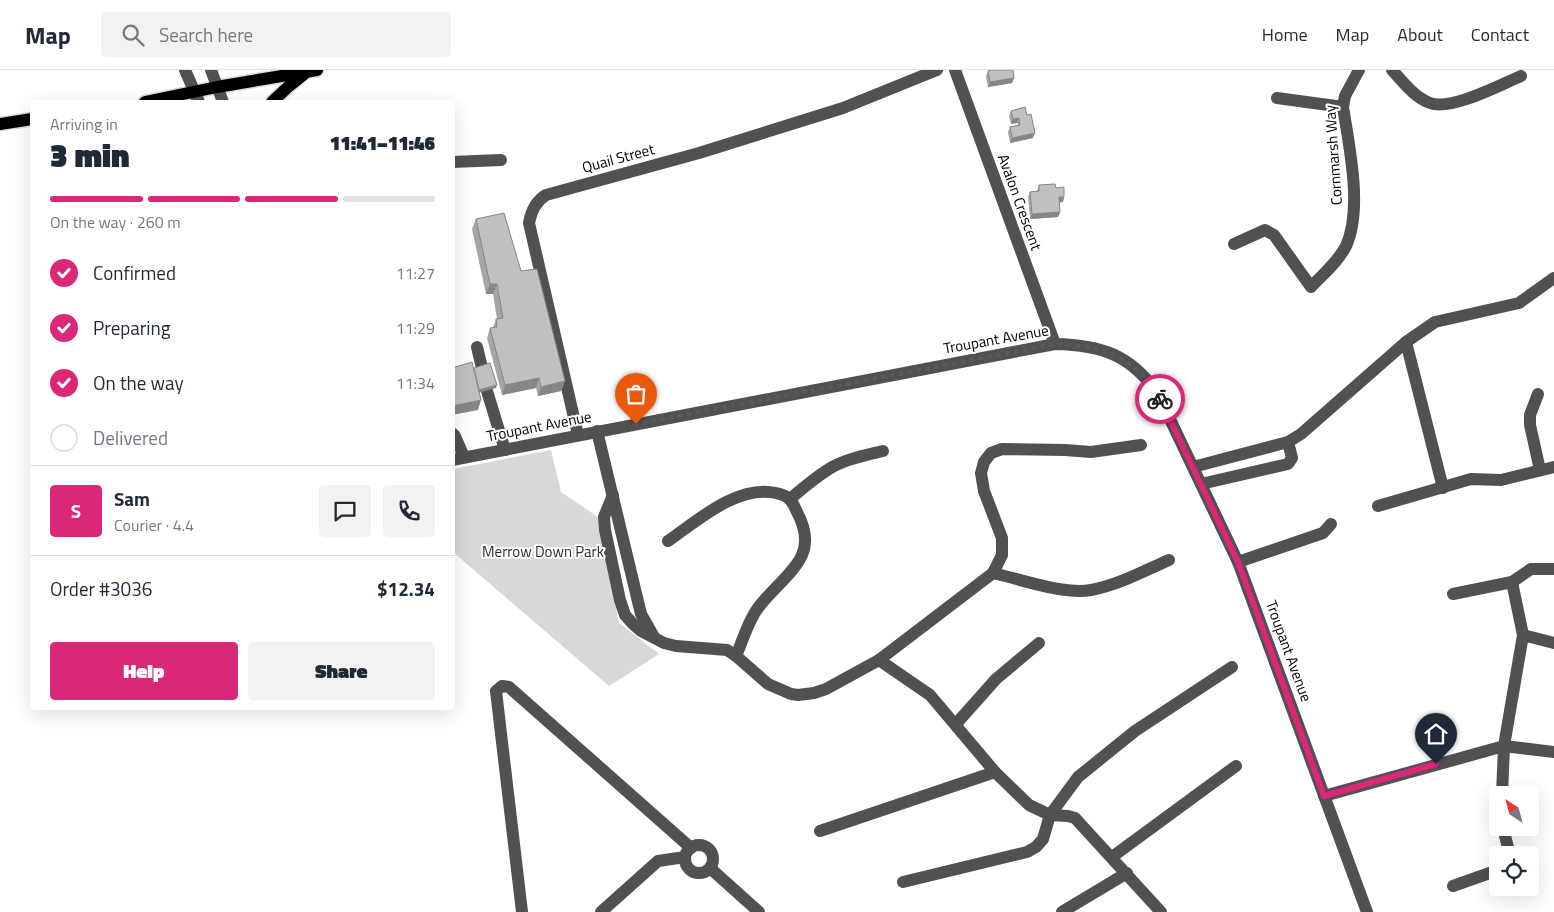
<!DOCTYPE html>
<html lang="en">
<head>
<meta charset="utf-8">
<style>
  :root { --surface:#fff; --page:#f2f2f3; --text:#1f2937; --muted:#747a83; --line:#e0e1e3; --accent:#db2777 }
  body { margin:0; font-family:"Titillium Web",sans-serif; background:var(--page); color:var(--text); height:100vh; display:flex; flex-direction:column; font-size:19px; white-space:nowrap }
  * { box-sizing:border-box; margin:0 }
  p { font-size:16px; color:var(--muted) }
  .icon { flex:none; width:28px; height:28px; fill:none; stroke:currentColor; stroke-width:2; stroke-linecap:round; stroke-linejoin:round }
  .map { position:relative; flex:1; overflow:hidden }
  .details { position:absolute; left:30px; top:30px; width:425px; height:610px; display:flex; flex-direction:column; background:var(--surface); border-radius:5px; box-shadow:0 5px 20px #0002 }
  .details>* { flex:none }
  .needle { width:32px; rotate:324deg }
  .controls { position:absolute; left:1489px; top:716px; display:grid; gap:10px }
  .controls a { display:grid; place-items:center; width:50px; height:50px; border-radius:5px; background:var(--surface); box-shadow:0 5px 20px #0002; font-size:25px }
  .pin { position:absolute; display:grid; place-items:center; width:42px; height:42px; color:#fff; margin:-51px -21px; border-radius:50% 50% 50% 0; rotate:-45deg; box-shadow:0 0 5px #0007 }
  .pin .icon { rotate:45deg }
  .courier { position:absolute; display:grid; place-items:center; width:50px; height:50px; margin:-25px; border:4px solid #db2777; border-radius:50%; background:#fff; color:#222; box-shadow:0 1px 6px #0007 }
  .summary em { font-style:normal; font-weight:800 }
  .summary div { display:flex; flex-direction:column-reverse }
  .summary { display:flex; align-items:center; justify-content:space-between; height:85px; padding:0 20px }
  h1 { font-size:32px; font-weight:800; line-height:38px }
  .bar { display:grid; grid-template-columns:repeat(4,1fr); gap:8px 5px; align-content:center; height:60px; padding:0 20px }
  .bar i { height:6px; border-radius:4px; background:var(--line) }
  .bar .current { background:var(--accent) }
  .bar p { grid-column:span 4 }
  .line { display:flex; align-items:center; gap:12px; padding:0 20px; border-top:1px solid var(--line) }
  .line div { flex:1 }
  .round { display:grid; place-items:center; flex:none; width:52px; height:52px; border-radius:5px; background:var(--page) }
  ol { padding:0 20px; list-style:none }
  li { display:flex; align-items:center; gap:15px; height:55px }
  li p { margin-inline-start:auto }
  li .icon { padding:5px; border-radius:50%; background:var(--accent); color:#fff; stroke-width:4 }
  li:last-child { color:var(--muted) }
  li i { width:28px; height:28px; border:2px solid var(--line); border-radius:50% }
  .cta { display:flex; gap:10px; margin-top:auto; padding:10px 20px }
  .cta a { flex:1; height:58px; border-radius:5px; background:var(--accent); color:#fff; font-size:20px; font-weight:800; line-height:58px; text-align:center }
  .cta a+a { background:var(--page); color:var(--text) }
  header { display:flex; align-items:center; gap:30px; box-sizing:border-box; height:70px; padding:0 25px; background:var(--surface); border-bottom:1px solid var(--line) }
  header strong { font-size:24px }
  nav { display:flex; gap:28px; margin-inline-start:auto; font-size:18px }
  .search { width:350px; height:45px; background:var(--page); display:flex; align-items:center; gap:12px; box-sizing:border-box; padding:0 18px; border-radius:5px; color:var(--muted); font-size:19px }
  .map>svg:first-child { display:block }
  .green { fill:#d8d8d8 }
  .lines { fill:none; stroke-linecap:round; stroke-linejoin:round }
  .major-casing { stroke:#dbdbdb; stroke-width:15 }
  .minor { stroke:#515151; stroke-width:12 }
  .major { stroke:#000; stroke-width:12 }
  .wall { fill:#a5a5a5 }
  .shaded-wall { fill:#868686 }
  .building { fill:#c0c0c0; stroke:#868686 }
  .done { stroke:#595959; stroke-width:5; stroke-dasharray:0 9 }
  .route { stroke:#db2777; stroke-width:6 }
  .labels { text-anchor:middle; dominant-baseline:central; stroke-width:4; stroke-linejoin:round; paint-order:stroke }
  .street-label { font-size:15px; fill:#000; stroke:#fff }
  .park-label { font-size:15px; fill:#2f2f2f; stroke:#fff }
</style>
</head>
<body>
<header>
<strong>Map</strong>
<div class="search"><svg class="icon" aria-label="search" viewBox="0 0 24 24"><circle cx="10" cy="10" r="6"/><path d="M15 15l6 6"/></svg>Search here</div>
<nav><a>Home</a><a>Map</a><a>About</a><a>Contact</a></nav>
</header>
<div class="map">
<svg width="1554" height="842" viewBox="0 0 1554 842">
  <rect width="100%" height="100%" fill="#fff"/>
  <!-- green -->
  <polygon class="green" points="551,380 561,422 598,447 619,553 659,584 609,616 453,482 453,399"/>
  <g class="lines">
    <defs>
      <g id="major">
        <polyline points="145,32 217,17 317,0"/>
        <polyline points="272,32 289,16 304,4"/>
        <polyline points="0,54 32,49"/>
      </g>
    </defs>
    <!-- major casing -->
    <use href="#major" class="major-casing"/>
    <!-- minor -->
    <g class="minor">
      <polyline points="185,0 199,32"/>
      <polyline points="211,0 223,32"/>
      <polyline points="955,0 1055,274"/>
      <path d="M1392,0c11,12 22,27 38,33 21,8 70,-18 91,-27"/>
      <polyline points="1277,28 1343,37"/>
      <polyline points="452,92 501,90"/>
      <path d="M1234,174l31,-14 9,5 37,52c12,-13 27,-25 35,-41 17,-37 3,-100 -3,-139l2,-11 14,-26"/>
      <polyline points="1406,272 1443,418"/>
      <polyline points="477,277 482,298"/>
      <polyline points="487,321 505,380"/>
      <polyline points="1538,324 1530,345 1530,355 1540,400"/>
      <polyline points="597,361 641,544 654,567"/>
      <polyline points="452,363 455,366 464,387"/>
      <path d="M578,365l-49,-212c2,-11 7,-22 17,-28l153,-42 144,-45 94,-38"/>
      <path d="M452,390l603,-116c47,1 76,11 103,50l80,168 129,350"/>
      <polyline points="1193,397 1288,372 1301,364 1406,272 1435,252 1519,233 1554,208"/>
      <polyline points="1201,414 1288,394 1292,388 1288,372"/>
      <polyline points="613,425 604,447 605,460 620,530 625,545 633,554 641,561 664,573 676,576 727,580 736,586 768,614 791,624 798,625 814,623 826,619 879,590 993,503 1002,485 1002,468 984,421 981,403 984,392 991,383 1002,379 1065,380 1091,382 1141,375"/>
      <path d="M790,429c14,-12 28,-24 44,-33 15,-8 32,-11 49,-15"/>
      <polyline points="1378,436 1471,409 1501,410 1554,397"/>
      <path d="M668,471c29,-20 70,-57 108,-48 4,1 10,2 13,6 4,3 6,9 8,13 7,13 11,29 5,43 -7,17 -32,36 -44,53 -10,13 -15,32 -22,48"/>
      <polyline points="1238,492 1323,463 1331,454"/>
      <path d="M993,503c27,6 71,22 98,17 27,-5 53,-19 78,-30"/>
      <polyline points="1453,524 1512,512 1531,499 1554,499"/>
      <polyline points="1523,565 1554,573"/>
      <polyline points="879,590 930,625 995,702 1029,735 1050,745 1068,746 1075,748 1161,842"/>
      <polyline points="956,654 996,609 1039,573"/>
      <polyline points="1502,725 1504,676 1523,565 1512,512"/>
      <polyline points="1324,726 1504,676 1554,682"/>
      <polyline points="1503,758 1510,785"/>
      <polyline points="820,761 995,702"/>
      <circle cx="699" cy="789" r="14"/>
      <polyline points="1112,787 1236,696"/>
      <polyline points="710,798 759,842"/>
      <polyline points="903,812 1027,782 1036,777 1043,769 1050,745 1078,707 1135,661 1232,597"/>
      <polyline points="1453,816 1498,800"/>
      <polyline points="522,842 496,621 502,616 509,617 691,778"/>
      <polyline points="601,842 658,791 685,787"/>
      <polyline points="1062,842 1127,803"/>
    </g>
    <!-- major -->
    <use href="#major" class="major"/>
  </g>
  <!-- wall -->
  <g class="wall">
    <polygon points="989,0 1013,0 1014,8 1012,13 988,17 986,6 988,1"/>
    <polygon points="1025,37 1033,68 1010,73 1008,62 1010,57 1018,55 1017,53 1011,54 1009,46 1011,41"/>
    <polygon points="1039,115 1056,118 1064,127 1063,132 1059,132 1060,142 1058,147 1030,149 1028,127 1030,122 1037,121"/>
    <polygon points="476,149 521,201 565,311 561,321 538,326 536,318 502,325 487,268 490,258 493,258 496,249 497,249 493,224 486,224 472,159"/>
  </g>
  <!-- shaded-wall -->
  <g class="shaded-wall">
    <polygon points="1014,8 1012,13 988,17 990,12"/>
    <polygon points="1019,48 1017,53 1011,54 1013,49"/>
    <polygon points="1035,63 1033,68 1010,73 1012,68"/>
    <polygon points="1059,127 1064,127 1063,132 1057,133"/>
    <polygon points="1060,142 1058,147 1030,149 1032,144"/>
    <polygon points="490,214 497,214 493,224 486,224"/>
    <polygon points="539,308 536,318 502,325 505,315"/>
    <polygon points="565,311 561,321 538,326 541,317"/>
    <polygon points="497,315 496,318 478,323 479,320"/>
    <polygon points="481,330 478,340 452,345 452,336"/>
  </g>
  <!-- building -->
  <g class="building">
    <polygon points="992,0 1013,0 1014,8 990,12 988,1"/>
    <polygon points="1025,37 1027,45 1031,44 1035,63 1012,68 1010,57 1020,55 1019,48 1013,49 1011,41"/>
    <polygon points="1055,114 1056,118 1064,117 1064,127 1059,127 1060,142 1032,144 1030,122 1039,121 1039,115"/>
    <polygon points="504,143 521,201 537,199 565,311 541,317 539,308 505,315 490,258 497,257 496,249 503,248 497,214 490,214 476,149"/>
    <polygon points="472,292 481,330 452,336 452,298"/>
    <polygon points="490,293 497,315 479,320 474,298"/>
  </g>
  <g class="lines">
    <!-- done -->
    <path class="done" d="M636,354l420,-80c33,1 57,5 82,27 9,8 17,17 22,28"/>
    <!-- route -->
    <polyline class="route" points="1160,329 1238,492 1324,726 1436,694"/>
  </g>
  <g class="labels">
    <!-- street labels -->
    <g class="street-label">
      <text transform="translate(1333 85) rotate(-94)">Cornmarsh Way</text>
      <text transform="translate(618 88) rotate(-15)">Quail Street</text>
      <text transform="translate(1020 132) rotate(70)">Avalon Crescent</text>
      <text transform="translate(996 269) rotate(-10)">Troupant Avenue</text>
      <text transform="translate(539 356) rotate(-11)">Troupant Avenue</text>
      <text transform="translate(1289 581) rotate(70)">Troupant Avenue</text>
    </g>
    <!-- park labels -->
    <g class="park-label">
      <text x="543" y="481">Merrow Down Park</text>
    </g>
  </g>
</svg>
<div class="controls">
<a><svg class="needle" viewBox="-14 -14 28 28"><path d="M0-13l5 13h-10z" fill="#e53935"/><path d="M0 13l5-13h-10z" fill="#747a83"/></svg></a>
<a><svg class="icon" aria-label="locate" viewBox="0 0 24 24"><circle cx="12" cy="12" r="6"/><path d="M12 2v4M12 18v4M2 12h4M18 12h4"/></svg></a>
</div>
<div class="pin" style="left:636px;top:354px;background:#ea580c"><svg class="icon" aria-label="bag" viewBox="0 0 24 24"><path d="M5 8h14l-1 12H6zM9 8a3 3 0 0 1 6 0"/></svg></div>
<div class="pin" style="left:1436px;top:694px;background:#1f2937"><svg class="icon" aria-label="home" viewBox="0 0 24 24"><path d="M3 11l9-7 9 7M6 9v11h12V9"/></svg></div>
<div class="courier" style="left:1160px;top:329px"><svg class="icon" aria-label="bike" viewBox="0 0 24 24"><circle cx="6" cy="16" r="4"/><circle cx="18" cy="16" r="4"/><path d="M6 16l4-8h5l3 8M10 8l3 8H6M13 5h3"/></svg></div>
<section class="details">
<div class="summary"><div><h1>3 min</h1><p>Arriving in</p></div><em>11:41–11:46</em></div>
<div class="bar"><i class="current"></i><i class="current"></i><i class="current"></i><i></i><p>On the way · 260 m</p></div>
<ol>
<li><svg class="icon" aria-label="check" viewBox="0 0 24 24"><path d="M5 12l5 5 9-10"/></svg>Confirmed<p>11:27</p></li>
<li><svg class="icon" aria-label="check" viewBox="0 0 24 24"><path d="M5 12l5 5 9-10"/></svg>Preparing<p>11:29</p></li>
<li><svg class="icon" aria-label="check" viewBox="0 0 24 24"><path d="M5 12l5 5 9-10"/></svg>On the way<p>11:34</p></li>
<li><i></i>Delivered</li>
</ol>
<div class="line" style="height:90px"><b class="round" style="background:var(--accent);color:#fff">S</b><div><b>Sam</b><p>Courier · 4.4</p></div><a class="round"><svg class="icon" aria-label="chat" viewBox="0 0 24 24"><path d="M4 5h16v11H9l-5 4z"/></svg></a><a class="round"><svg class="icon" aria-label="phone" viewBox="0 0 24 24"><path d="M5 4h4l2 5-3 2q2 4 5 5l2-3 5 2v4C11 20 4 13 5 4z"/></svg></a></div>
<div class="line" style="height:65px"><div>Order #3036</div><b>$12.34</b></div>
<div class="cta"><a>Help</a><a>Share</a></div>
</section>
</div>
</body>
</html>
